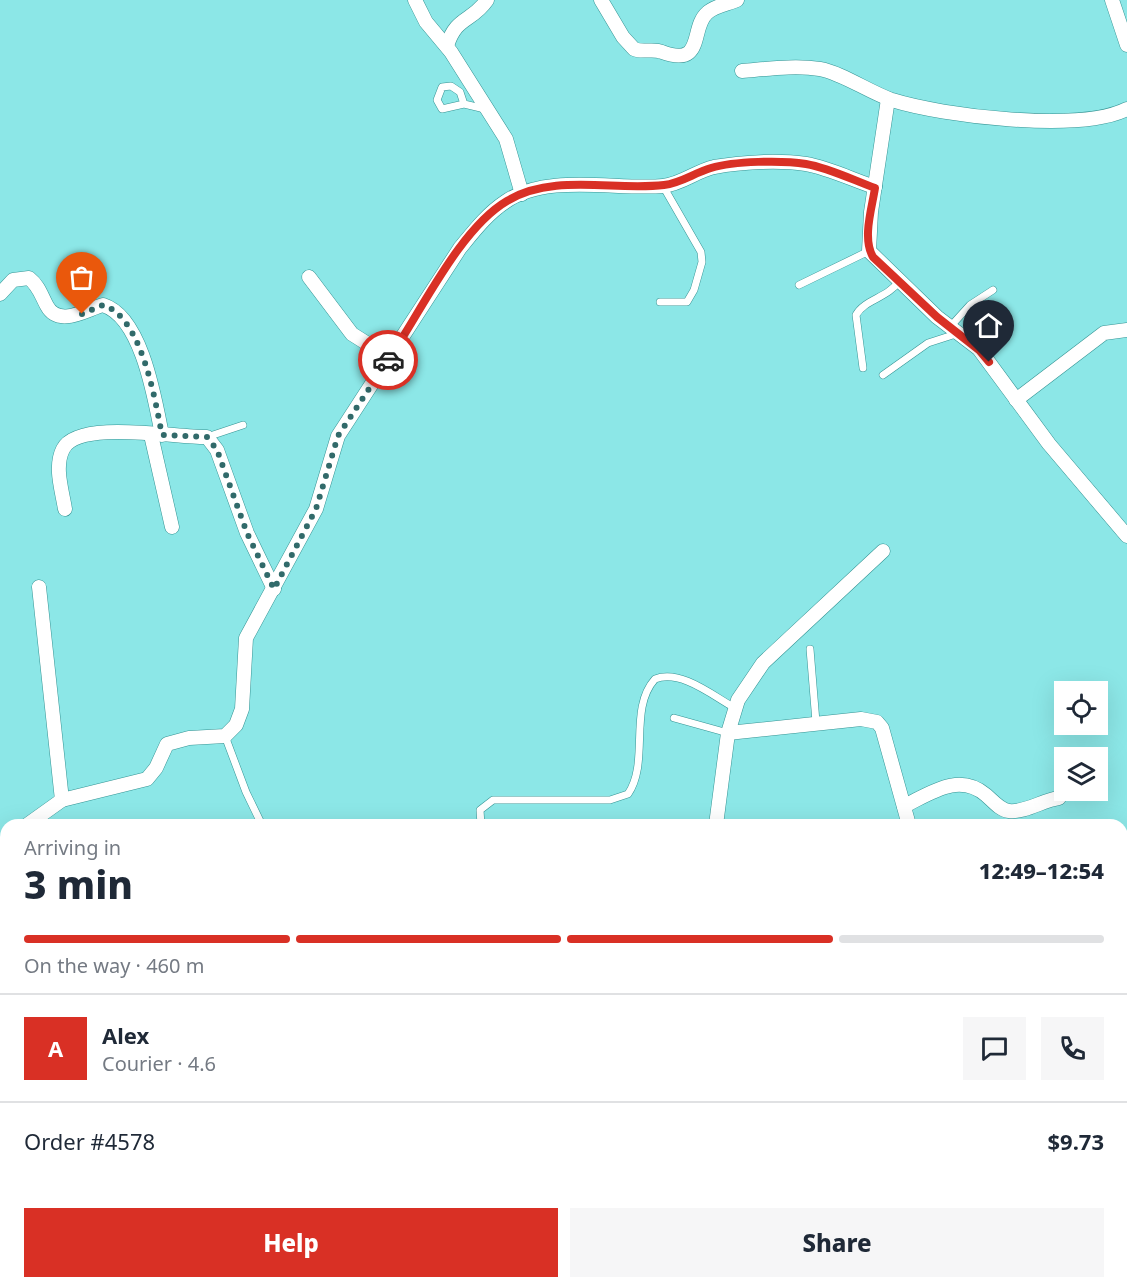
<!DOCTYPE html>
<html lang="en">
<head>
<meta charset="utf-8">
<style>
  :root { --surface:#fff; --page:#f6f6f7; --text:#1f2937; --muted:#747a83; --line:#e0e1e3; --accent:#d93025 }
  body { margin:0; font-family:"Noto Sans",sans-serif; background:var(--page); color:var(--text); height:100vh; display:flex; flex-direction:column; font-size:22px; white-space:nowrap }
  * { box-sizing:border-box; margin:0 }
  p { font-size:20px; color:var(--muted) }
  .icon { flex:none; width:33px; height:33px; fill:none; stroke:currentColor; stroke-width:2; stroke-linecap:round; stroke-linejoin:round }
  .map { position:relative; flex:1; overflow:hidden }
  .drawer { position:absolute; left:0px; top:819px; width:1128px; height:470px; display:flex; flex-direction:column; background:var(--surface); border-radius:18px 18px 0 0; box-shadow:0 6px 24px #0002 }
  .drawer>* { flex:none }
  .controls { position:absolute; left:1054px; top:681px; display:grid; gap:12px }
  .controls a { display:grid; place-items:center; width:54px; height:54px; border-radius:0px; background:var(--surface); box-shadow:0 6px 24px #0002; font-size:30px }
  .pin { position:absolute; display:grid; place-items:center; width:51px; height:51px; color:#fff; margin:-62px -26px; border-radius:50% 50% 50% 0; rotate:-45deg; box-shadow:0 0 6px #0007 }
  .pin .icon { rotate:45deg }
  .courier { position:absolute; display:grid; place-items:center; width:60px; height:60px; margin:-30px; border:4px solid #d93025; border-radius:50%; background:#fff; color:#222; box-shadow:0 2px 8px #0007 }
  .headline em { font-style:normal; font-weight:800 }
  .headline div { display:flex; flex-direction:column-reverse }
  .headline { display:flex; align-items:center; justify-content:space-between; height:102px; padding:0 24px }
  h1 { font-size:39px; font-weight:800; line-height:45px }
  .bar { display:grid; grid-template-columns:repeat(4,1fr); gap:9px 6px; align-content:center; height:72px; padding:0 24px }
  .bar i { height:8px; border-radius:4px; background:var(--line) }
  .bar .active { background:var(--accent) }
  .bar p { grid-column:span 4 }
  .line { display:flex; align-items:center; gap:15px; padding:0 24px; border-top:2px solid var(--line) }
  .line div { flex:1 }
  .round { display:grid; place-items:center; flex:none; width:63px; height:63px; border-radius:0px; background:var(--page) }
  .primary-button { display:flex; gap:12px; margin-top:auto; padding:12px 24px }
  .primary-button a { flex:1; height:69px; border-radius:0px; background:var(--accent); color:#fff; font-size:24px; font-weight:800; line-height:69px; text-align:center }
  .primary-button a+a { background:var(--page); color:var(--text) }
  .map>svg:first-child { display:block }
  .lines { fill:none; stroke-linecap:round; stroke-linejoin:round }
  .lane-casing { stroke:#349494; stroke-width:8 }
  .street-casing { stroke:#349494; stroke-width:15 }
  .secondary-casing { stroke:#349494; stroke-width:21 }
  .lane { stroke:#fff; stroke-width:7 }
  .street { stroke:#fff; stroke-width:14 }
  .secondary { stroke:#fff; stroke-width:20 }
  .done { stroke:#316a6a; stroke-width:6; stroke-dasharray:0 10.8 }
  .route { stroke:#d93025; stroke-width:8 }
</style>
</head>
<body>
<div class="map">
<svg width="1127" height="1288" viewBox="0 0 1127 1288">
  <rect width="100%" height="100%" fill="#8ce7e7"/>
  <g class="lines">
    <defs>
      <g id="lane">
        <polyline points="464,104 460,92 451,86 442,87 437,100 442,109 464,104 485,109"/>
        <polyline points="799,285 869,251"/>
        <polyline points="660,302 687,302 694,290 702,262 701,252 663,186"/>
        <polyline points="950,327 970,305 993,290"/>
        <path d="M863,368l-7,-53c9,-16 32,-17 43,-34"/>
        <polyline points="883,375 928,343 959,333"/>
        <polyline points="207,437 243,425"/>
        <polyline points="810,649 816,722"/>
        <polyline points="674,718 728,733"/>
        <polyline points="225,736 246,792 262,825"/>
        <path d="M481,825l-1,-15 13,-10h117l18,-6c22,-32 0,-85 27,-115 26,-10 58,17 80,29"/>
      </g>
      <g id="street">
        <polyline points="415,0 426,22 451,52 506,139 522,194"/>
        <path d="M601,0l22,37 11,12c9,4 19,-1 28,3 43,16 28,-24 45,-39 7,-7 21,-9 30,-13"/>
        <polyline points="1112,0 1127,45"/>
        <path d="M447,46c9,-30 25,-24 40,-46"/>
        <path d="M742,71c25,-2 53,-6 78,-2 22,4 49,23 72,31 51,16 188,33 235,9"/>
        <polyline points="888,99 871,212 869,251 937,317 979,349 1049,444 1127,536"/>
        <polyline points="309,277 352,334 390,358"/>
        <path d="M0,294l13,-14 16,-2c10,8 12,17 18,28 12,22 40,3 56,-1 39,12 52,95 59,130"/>
        <polyline points="1016,400 1104,333 1127,330"/>
        <polyline points="151,435 172,527"/>
        <path d="M65,509c-3,-19 -11,-42 -2,-60 15,-30 114,-11 144,-12l10,13 30,83 27,56"/>
        <polyline points="39,587 62,800"/>
        <polyline points="728,733 738,700 763,663 883,551"/>
        <path d="M904,806c27,-13 55,-34 82,-11 7,6 14,15 23,16 16,2 34,-11 50,-13"/>
        <path d="M27,825l35,-25 85,-21 9,-11 11,-24 22,-6 36,-2 11,-11 6,-16 4,-71 70,-129 22,-73 122,-188c14,-17 27,-34 45,-46 42,-29 110,-12 158,-16 19,-2 33,-15 51,-19 28,-5 64,-7 92,-3 23,4 47,16 69,23"/>
        <polyline points="716,825 728,733 861,719 877,722 882,728 909,825"/>
        <polyline points="0,847 6,843"/>
        <polyline points="0,932 6,934"/>
        <polyline points="0,1043 6,1040"/>
        <polyline points="705,1288 705,1282"/>
        <polyline points="869,1288 871,1282"/>
      </g>
      <g id="secondary">
        <polyline points="1122,1118 1127,1107"/>
        <polyline points="1047,1288 1051,1282"/>
      </g>
    </defs>
    <!-- lane casing -->
    <use href="#lane" class="lane-casing"/>
    <!-- street casing -->
    <use href="#street" class="street-casing"/>
    <!-- secondary casing -->
    <use href="#secondary" class="secondary-casing"/>
    <!-- lane -->
    <use href="#lane" class="lane"/>
    <!-- street -->
    <use href="#street" class="street"/>
    <!-- secondary -->
    <use href="#secondary" class="secondary"/>
  </g>
  <g class="lines">
    <!-- done -->
    <path class="done" d="M82,314l21,-9c39,12 52,95 59,130l45,2 10,13 30,83 27,56 42,-80 22,-73 50,-76"/>
    <!-- route -->
    <path class="route" d="M388,360c32,-46 71,-131 119,-159 46,-28 107,-10 157,-16 17,-2 30,-12 47,-17 23,-7 71,-8 95,-4 23,4 47,16 69,24 -3,20 -13,50 -2,69l64,60 42,33 10,12"/>
  </g>
</svg>
<div class="controls">
<a><svg class="icon" aria-label="locate" viewBox="0 0 24 24"><circle cx="12" cy="12" r="6"/><path d="M12 2v4M12 18v4M2 12h4M18 12h4"/></svg></a>
<a><svg class="icon" aria-label="layers" viewBox="0 0 24 24"><path d="M12 4l9 5-9 5-9-5zM3 14l9 5 9-5"/></svg></a>
</div>
<div class="pin" style="left:82px;top:314px;background:#ea580c"><svg class="icon" aria-label="bag" viewBox="0 0 24 24"><path d="M5 8h14l-1 12H6zM9 8a3 3 0 0 1 6 0"/></svg></div>
<div class="pin" style="left:989px;top:362px;background:#1f2937"><svg class="icon" aria-label="home" viewBox="0 0 24 24"><path d="M3 11l9-7 9 7M6 9v11h12V9"/></svg></div>
<div class="courier" style="left:388px;top:360px"><svg class="icon" aria-label="car" viewBox="0 0 24 24"><path d="M5 17H2v-5l4-1 3-4h7l3 4 3 1v5h-3M9 17h6M6 11h13"/><circle cx="7" cy="17" r="2"/><circle cx="17" cy="17" r="2"/></svg></div>
<section class="drawer">
<div class="headline"><div><h1>3 min</h1><p>Arriving in</p></div><em>12:49–12:54</em></div>
<div class="bar"><i class="active"></i><i class="active"></i><i class="active"></i><i></i><p>On the way · 460 m</p></div>
<div class="line" style="height:108px"><b class="round" style="background:var(--accent);color:#fff">A</b><div><b>Alex</b><p>Courier · 4.6</p></div><a class="round"><svg class="icon" aria-label="chat" viewBox="0 0 24 24"><path d="M4 5h16v11H9l-5 4z"/></svg></a><a class="round"><svg class="icon" aria-label="phone" viewBox="0 0 24 24"><path d="M5 4h4l2 5-3 2q2 4 5 5l2-3 5 2v4C11 20 4 13 5 4z"/></svg></a></div>
<div class="line" style="height:78px"><div>Order #4578</div><b>$9.73</b></div>
<div class="primary-button"><a>Help</a><a>Share</a></div>
</section>
</div>
</body>
</html>
